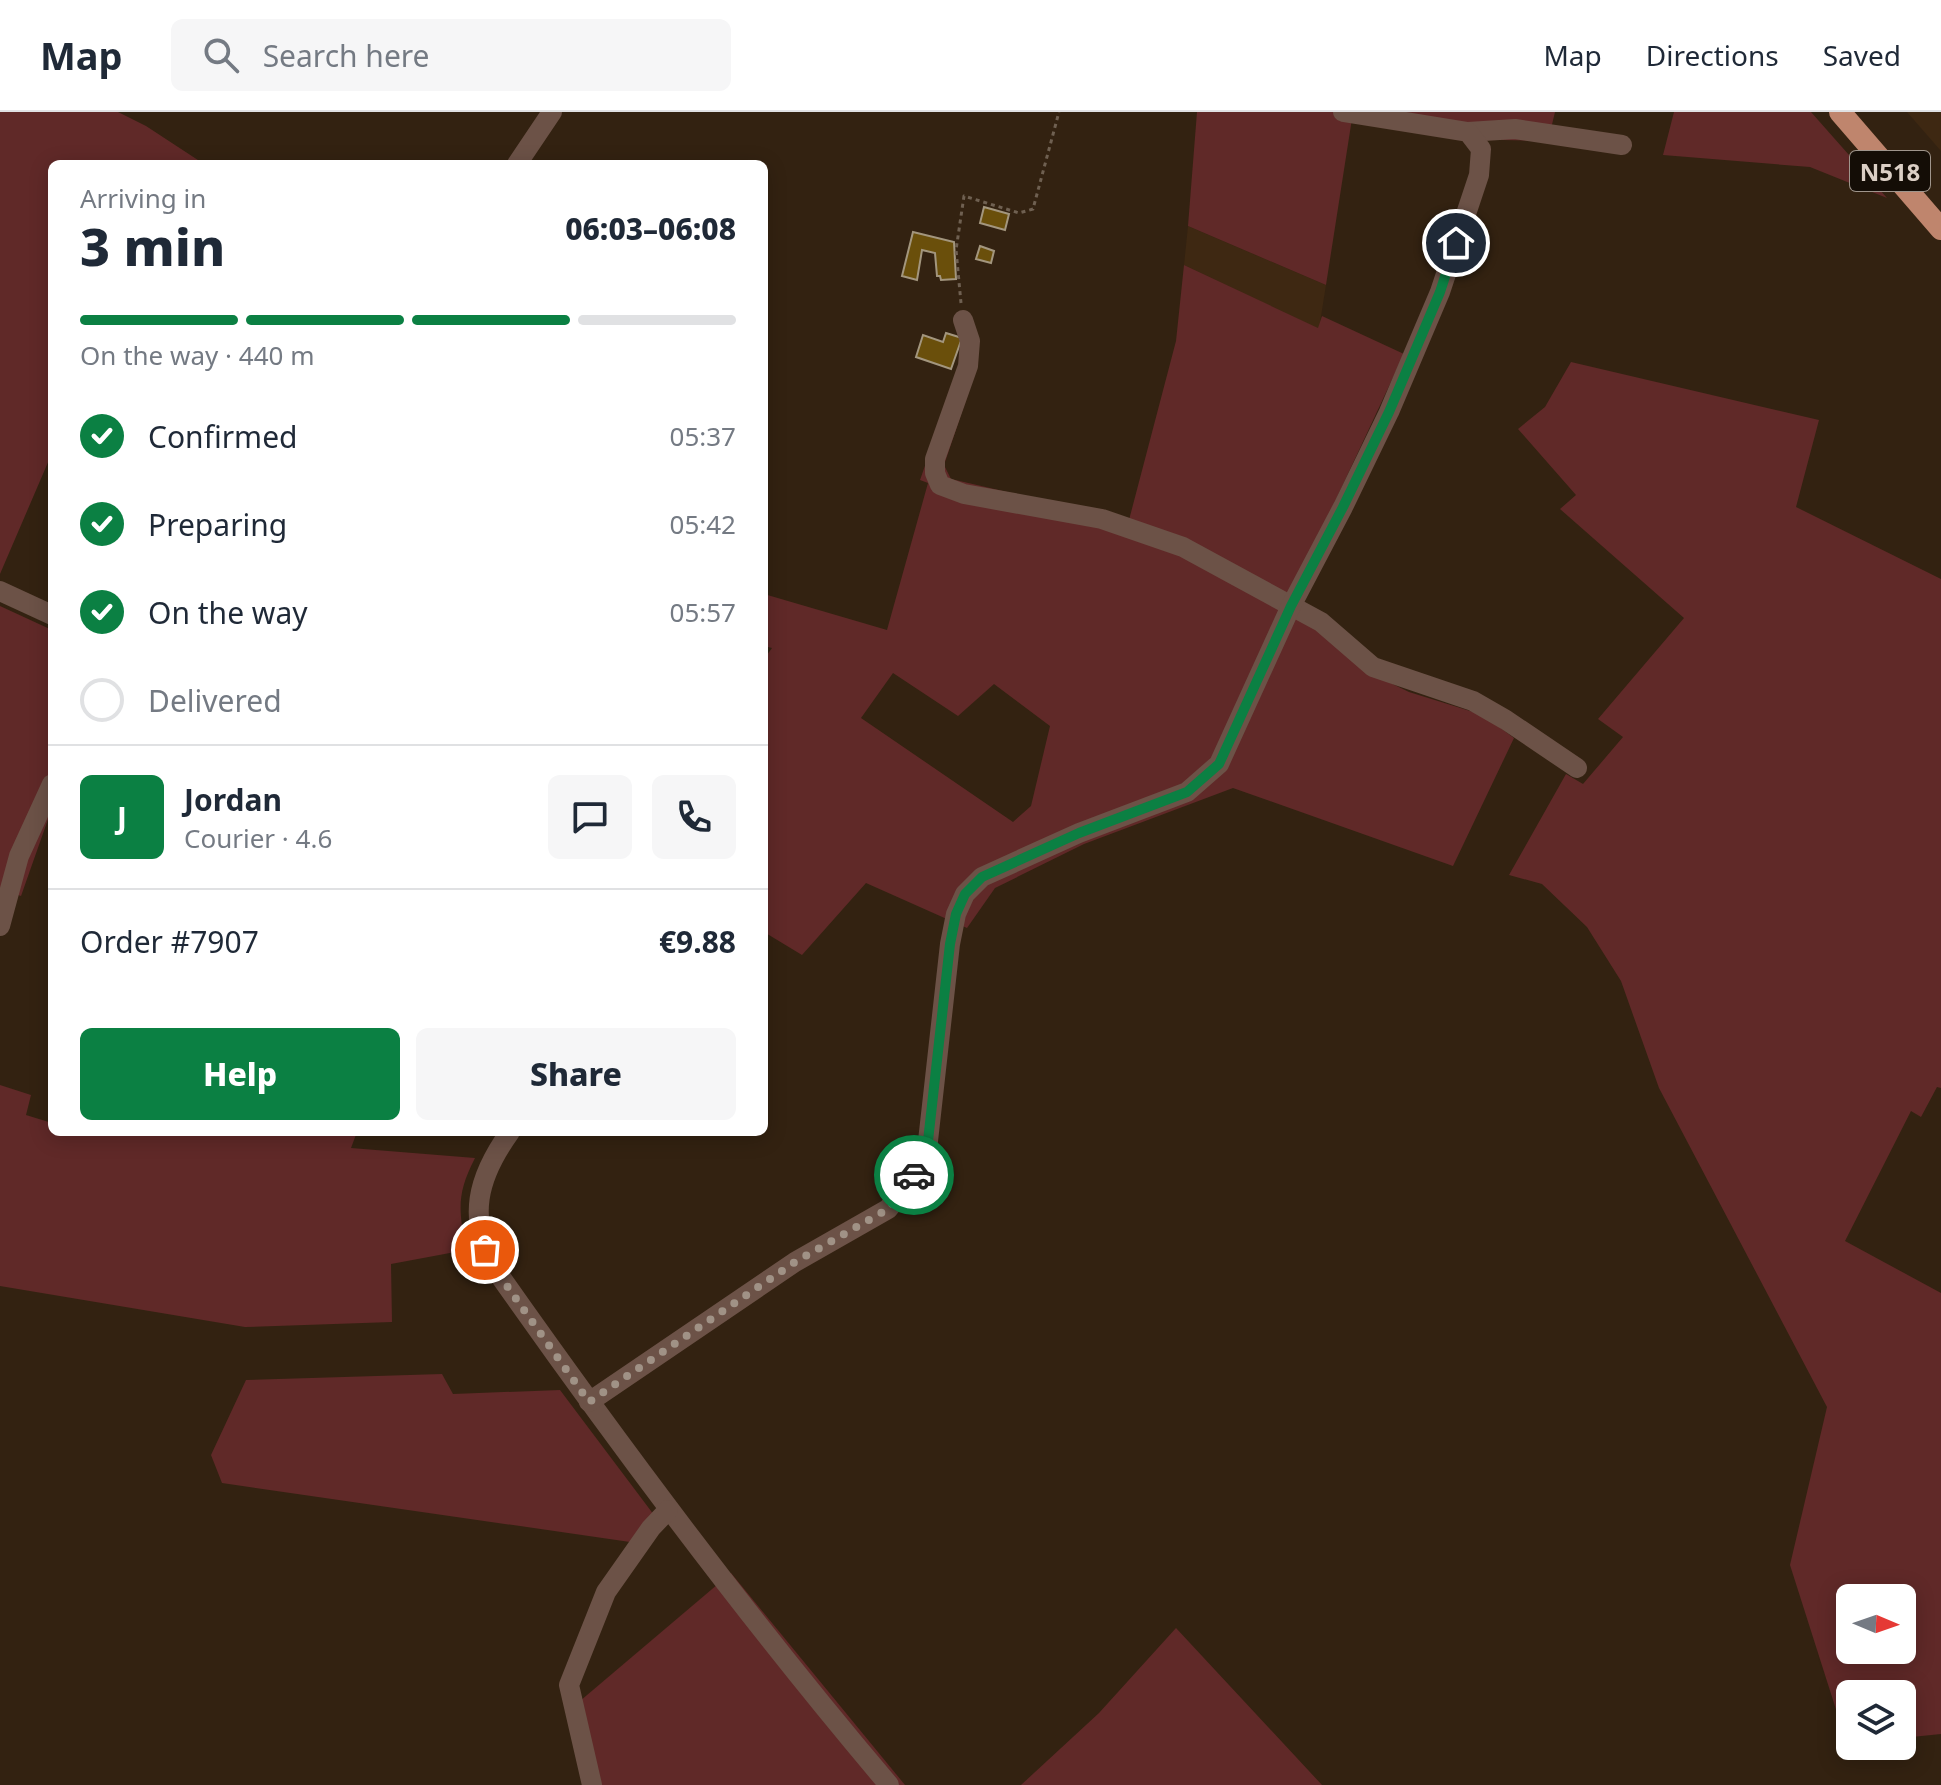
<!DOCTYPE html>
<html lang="en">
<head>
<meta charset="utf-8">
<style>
  :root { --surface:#fff; --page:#f6f6f7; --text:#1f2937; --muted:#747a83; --line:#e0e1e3; --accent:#0b8043 }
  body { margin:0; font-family:"Noto Sans",sans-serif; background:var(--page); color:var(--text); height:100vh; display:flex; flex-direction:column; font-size:30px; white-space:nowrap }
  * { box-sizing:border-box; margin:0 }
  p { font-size:26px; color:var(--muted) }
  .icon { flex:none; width:44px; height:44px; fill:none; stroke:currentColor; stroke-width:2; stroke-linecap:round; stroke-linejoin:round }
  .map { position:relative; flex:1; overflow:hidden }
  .side { position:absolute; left:48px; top:48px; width:720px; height:976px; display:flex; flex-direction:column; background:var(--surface); border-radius:12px; box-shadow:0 4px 20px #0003 }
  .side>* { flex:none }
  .needle { width:52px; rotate:92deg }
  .buttons { position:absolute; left:1836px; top:1472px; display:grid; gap:16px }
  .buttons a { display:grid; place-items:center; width:80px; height:80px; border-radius:12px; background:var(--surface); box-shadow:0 4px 20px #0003; font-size:40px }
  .pin { position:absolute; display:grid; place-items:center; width:68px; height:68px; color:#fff; margin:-34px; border:4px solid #fff; border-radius:50%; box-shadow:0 2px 8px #0007 }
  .courier { position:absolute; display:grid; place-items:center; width:80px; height:80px; margin:-40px; border:6px solid #0b8043; border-radius:50%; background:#fff; color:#222; box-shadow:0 2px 10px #0007 }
  .head em { font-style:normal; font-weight:800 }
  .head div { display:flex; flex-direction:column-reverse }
  .head { display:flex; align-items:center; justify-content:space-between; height:136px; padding:0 32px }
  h1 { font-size:52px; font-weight:800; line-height:60px }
  .bar { display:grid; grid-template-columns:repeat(4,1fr); gap:12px 8px; align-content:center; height:96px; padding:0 32px }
  .bar i { height:10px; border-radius:6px; background:var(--line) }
  .bar .current { background:var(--accent) }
  .bar p { grid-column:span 4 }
  .line { display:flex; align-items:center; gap:20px; padding:0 32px; border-top:2px solid var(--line) }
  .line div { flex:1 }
  .round { display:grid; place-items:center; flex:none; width:84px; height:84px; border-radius:12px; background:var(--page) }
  ol { padding:0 32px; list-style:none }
  li { display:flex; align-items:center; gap:24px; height:88px }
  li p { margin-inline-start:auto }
  li .icon { padding:8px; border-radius:50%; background:var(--accent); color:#fff; stroke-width:4 }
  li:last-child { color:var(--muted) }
  li i { width:44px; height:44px; border:4px solid var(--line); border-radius:50% }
  .primary-button { display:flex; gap:16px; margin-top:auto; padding:16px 32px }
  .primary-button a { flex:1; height:92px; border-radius:12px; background:var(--accent); color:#fff; font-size:32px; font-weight:800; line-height:92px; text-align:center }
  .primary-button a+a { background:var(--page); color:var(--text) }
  header { display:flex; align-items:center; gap:48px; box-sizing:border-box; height:112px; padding:0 40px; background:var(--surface); border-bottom:2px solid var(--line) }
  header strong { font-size:38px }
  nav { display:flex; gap:44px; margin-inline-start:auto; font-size:28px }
  .search { width:560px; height:72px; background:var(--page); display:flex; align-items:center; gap:20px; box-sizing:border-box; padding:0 28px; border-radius:12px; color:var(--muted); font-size:30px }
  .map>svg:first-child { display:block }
  .built { fill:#3e2812 }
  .green { fill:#602928; fill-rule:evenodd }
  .building { fill:#6a4f0b; stroke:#a3967e; stroke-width:2 }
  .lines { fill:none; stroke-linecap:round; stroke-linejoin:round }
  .path { stroke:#6f6051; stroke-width:3; stroke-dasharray:4 4; stroke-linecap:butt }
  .minor { stroke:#6c5247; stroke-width:20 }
  .trunk { stroke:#bf856d; stroke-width:22 }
  .done { stroke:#a09286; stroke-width:8; stroke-dasharray:0 14.4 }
  .route { stroke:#0b8043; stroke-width:10 }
  .labels { text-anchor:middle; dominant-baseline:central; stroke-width:6; stroke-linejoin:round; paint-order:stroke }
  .shield { fill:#140d06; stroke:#9f958c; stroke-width:2 }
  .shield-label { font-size:24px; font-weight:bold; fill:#dbcfc5 }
</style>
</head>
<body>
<header>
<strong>Map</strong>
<div class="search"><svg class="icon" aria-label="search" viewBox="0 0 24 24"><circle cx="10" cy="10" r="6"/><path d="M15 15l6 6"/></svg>Search here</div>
<nav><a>Map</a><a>Directions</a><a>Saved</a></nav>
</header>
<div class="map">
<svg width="1941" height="1673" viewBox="0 0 1941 1673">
  <rect width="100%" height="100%" fill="#321"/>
  <!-- built -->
  <g class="built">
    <polygon points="1907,0 1941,0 1941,39"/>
    <polygon points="1188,114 1326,173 1319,217 1184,153"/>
  </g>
  <!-- green -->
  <g class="green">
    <polygon points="0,0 118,0 146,14 204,52 52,52 52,341 0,462"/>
    <polygon points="1197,0 1353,0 1326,173 1188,114"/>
    <polygon points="1382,0 1555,0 1548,29 1503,28 1456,12"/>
    <polygon points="1674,0 1811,0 1887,86 1810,55 1663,43"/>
    <path d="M1184,153l134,63 4,-12 82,38 -80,171 -44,82 38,22 54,45 37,18 74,23 31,23 -61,128 -220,-78 -149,56 -89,44 -28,40 -101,-45 -64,72 -38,-23v-273l8,-11 -8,-2v-52l123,36 41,-147 -8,-3 33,-94 16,5 -25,74 7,14 178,41 47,-179zM893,561l65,43 36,-32 56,42 -19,80 -18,16 -152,-104z"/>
    <path d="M1571,250l248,58 -23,87 145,72v509l-4,-1 -16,30 -10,-6 -66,130 96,52v441l-39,4v-44h-52v50h-3l-57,-179 37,-158 -168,-319 -38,-107 -34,-54 -45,-43 -33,-9 57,-101 17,10 40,-47 -25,-18 86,-101 -124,-109 16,-14 -58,-66 27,-22zM1850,1486h52v52h-52z"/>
    <polygon points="0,494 52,518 52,696 21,784 6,779 0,796"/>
    <path d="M0,973l31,10 -5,20 26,8v9h305l-6,16 124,10c-19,37 -16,52 -9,92l-75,14 1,58 -147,5 -245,-41z"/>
    <polygon points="442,1262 453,1282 560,1278 654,1403 630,1430 222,1371 211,1343 246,1268"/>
    <polygon points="731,1461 905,1673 600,1673 580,1589"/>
    <polygon points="1176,1516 1322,1673 1021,1673 1099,1601"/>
  </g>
  <!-- building -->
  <g class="building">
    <polygon points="984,95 1009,102 1005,118 980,111"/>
    <polygon points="913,120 954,130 956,167 941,168 940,164 937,164 935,141 922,138 917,168 902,164"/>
    <polygon points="980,134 994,139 991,151 976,147"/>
    <polygon points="946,221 962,226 951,257 916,245 923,223 943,230"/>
  </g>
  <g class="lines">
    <!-- path -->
    <polyline class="path" points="961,191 956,138 964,84 1019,101 1033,97 1059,0"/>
    <!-- minor -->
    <g class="minor">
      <polyline points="1468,20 1515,17 1622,33"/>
      <polyline points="517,52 552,0"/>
      <polyline points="963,208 970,229 968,254 935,347 935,361 940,373 964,382 1102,407 1183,435 1321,510 1373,555 1473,589 1506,608 1577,656"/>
      <polyline points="0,479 52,503"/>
      <polyline points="0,814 19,744 52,672"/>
      <path d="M510,1020c-33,46 -43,86 -15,137 125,178 254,351 394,516"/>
      <polyline points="589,1290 795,1150 888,1097 912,1068 928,1029 950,832 956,802 965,782 982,765 1079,721 1187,680 1219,652 1291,494 1343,395 1389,300 1440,180 1479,63 1481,37 1468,20 1343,0"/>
      <polyline points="592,1673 569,1573 606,1480 651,1416 668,1398"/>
    </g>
    <!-- trunk -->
    <polyline class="trunk" points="1840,0 1941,117"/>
  </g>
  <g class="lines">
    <!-- done -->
    <polyline class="done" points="485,1138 495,1157 589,1290 795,1150 888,1097 914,1063"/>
    <!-- route -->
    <polyline class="route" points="914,1063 928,1029 950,832 956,802 965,782 982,765 1079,721 1187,680 1219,652 1291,494 1343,395 1389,300 1440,180 1456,131"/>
  </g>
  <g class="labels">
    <!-- shield labels -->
    <rect class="shield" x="1850" y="39" width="80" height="40" rx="6"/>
    <g class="shield-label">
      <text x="1890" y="59">N518</text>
    </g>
  </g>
</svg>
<div class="buttons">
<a><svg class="needle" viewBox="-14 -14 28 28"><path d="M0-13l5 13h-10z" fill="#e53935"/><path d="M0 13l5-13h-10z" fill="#747a83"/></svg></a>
<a><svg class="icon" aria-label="layers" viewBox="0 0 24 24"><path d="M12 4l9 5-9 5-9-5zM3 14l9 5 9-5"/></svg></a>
</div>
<div class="pin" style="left:485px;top:1138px;background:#ea580c"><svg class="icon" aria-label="bag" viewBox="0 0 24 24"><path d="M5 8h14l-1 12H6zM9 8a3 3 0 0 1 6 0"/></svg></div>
<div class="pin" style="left:1456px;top:131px;background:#1f2937"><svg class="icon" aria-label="home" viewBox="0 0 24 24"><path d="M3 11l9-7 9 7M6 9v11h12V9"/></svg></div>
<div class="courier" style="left:914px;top:1063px"><svg class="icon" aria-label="car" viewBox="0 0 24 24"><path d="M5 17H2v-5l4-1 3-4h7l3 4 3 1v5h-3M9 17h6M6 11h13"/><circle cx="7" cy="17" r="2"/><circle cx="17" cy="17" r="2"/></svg></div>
<section class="side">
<div class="head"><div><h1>3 min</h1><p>Arriving in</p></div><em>06:03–06:08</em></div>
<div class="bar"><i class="current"></i><i class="current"></i><i class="current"></i><i></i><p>On the way · 440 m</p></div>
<ol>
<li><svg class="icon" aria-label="check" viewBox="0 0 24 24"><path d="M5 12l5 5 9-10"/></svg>Confirmed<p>05:37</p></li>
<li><svg class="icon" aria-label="check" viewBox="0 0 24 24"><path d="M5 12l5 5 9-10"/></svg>Preparing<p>05:42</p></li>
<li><svg class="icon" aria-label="check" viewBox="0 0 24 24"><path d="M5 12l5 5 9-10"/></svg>On the way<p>05:57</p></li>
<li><i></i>Delivered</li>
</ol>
<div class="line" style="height:144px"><b class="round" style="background:var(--accent);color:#fff">J</b><div><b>Jordan</b><p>Courier · 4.6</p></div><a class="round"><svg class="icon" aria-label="chat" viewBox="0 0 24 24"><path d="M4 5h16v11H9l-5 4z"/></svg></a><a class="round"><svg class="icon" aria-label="phone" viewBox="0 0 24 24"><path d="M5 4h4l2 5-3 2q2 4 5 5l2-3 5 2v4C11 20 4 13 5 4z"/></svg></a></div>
<div class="line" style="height:104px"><div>Order #7907</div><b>€9.88</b></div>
<div class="primary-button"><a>Help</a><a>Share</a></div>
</section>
</div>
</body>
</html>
